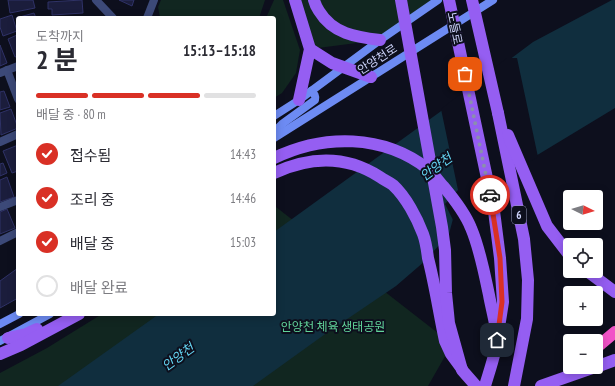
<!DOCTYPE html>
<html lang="ko">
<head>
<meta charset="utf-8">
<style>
  :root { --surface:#fff; --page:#f2f2f3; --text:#2b2b33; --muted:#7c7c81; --line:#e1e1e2; --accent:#d93025 }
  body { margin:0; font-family:"PT Sans Narrow","Noto Sans KR",sans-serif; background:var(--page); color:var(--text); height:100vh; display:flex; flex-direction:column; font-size:15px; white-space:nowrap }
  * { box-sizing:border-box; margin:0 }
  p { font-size:13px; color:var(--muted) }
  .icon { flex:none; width:22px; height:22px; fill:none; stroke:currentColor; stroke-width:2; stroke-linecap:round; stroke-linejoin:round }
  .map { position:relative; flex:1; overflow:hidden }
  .side { position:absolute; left:16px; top:16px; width:260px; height:300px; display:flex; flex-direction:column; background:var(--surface); border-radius:4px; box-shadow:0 2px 10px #0003 }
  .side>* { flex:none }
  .needle { width:26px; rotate:95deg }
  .tools { position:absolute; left:563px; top:190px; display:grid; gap:8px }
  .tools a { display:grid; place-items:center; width:40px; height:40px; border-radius:4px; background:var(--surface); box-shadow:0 2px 10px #0003; font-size:20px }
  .pin { position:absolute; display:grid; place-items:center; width:34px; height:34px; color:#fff; margin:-17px; border-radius:8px; box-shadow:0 2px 6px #0006 }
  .courier { position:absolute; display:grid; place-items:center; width:40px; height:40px; margin:-20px; border:3px solid #d93025; border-radius:50%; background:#fff; color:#222; box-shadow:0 1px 5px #0007 }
  .headline em { font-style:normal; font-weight:700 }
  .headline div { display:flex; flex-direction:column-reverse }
  .headline { display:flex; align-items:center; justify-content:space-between; height:68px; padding:0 20px }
  h1 { font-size:26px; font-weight:700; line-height:30px }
  .bar { display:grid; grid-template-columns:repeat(4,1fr); gap:6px 4px; align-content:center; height:48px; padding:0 20px }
  .bar i { height:5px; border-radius:3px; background:var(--line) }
  .bar .current { background:var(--accent) }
  .bar p { grid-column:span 4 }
  ol { padding:0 20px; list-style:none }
  li { display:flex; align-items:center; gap:12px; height:44px }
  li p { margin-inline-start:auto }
  li .icon { padding:4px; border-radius:50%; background:var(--accent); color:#fff; stroke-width:4 }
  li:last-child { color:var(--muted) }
  li i { width:22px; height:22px; border:2px solid var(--line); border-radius:50% }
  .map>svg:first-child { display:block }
  .green { fill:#112620 }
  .water { fill:#102e3e }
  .pier { fill:#0d0f1d }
  .building { fill:#1b1d3c; stroke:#2f3267 }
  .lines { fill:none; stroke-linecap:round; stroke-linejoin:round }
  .street { stroke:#3c4978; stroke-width:8 }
  .secondary { stroke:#6d8bf3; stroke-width:8 }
  .primary { stroke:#955ef2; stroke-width:12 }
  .highway { stroke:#f153c7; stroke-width:12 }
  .primary-bridge { stroke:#955ef2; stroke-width:12 }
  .done { stroke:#8a8fad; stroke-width:4; stroke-dasharray:0 7.2 }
  .route { stroke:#d93025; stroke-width:5 }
  .labels { text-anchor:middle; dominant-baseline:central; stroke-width:4; stroke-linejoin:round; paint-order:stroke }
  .shield { fill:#0d0f1d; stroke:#9499b8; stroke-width:1 }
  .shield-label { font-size:11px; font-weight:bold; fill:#ced4fb }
  .street-label { font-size:12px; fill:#ced4fb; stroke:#0d0f1d }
  .park-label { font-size:12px; fill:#61d49a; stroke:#0d0f1d }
  .water-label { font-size:13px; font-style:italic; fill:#64d5f2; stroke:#0d0f1d }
</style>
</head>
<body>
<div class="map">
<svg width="615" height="386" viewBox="0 0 615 386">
  <rect width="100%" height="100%" fill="#0d0f1d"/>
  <!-- green -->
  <g class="green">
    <polygon points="161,0 265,0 259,18 160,18 158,7"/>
    <polygon points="274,0 283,0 300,50 296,73 282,93 274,98 274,18 266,18"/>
    <polygon points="295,0 438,0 380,40 310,49"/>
    <polygon points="276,207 452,344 428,386 0,386 0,373 47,348 102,314 274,314 274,208"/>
  </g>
  <!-- water -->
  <polygon class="water" points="612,0 615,0 615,108 539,154 496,177 454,215 449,234 425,261 396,286 328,332 253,386 58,386 159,314 274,314 274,232 444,109 533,42"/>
  <!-- pier -->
  <polygon class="pier" points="507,58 517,58 538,157 497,179 456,217 454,222 445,204 458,190 441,109"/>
  <!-- building -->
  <g class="building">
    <polygon points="8,0 33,0 35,8 10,13"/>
    <polygon points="82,0 83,13 52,15 52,9 48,9 48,2"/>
    <polygon points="119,0 134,0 132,6"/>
    <polygon points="34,13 36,18 18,18 18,24 16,18"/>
    <polygon points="12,15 17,31 3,36 0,27 0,19"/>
    <polygon points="17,35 18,56 15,57 8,39"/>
    <polygon points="0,45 7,63 0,66"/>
    <polygon points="4,91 10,107 0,110 0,92"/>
    <polygon points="11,109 18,128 1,135 0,113"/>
    <polygon points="18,145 18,171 12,173 3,151"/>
    <polygon points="3,163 7,173 0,176 0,164"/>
    <polygon points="7,177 14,197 0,202 0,180"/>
    <polygon points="7,209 15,228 0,234 0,212"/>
    <polygon points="18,268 18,298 0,308 0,281"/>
  </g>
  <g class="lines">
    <!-- street -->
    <g class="street">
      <polyline points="96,0 113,18"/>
      <polyline points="147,18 154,0"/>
      <polyline points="7,70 18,99"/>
      <polyline points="0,73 18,66"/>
      <polyline points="0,142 18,134"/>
      <polyline points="0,207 18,200"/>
      <polyline points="0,241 18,232"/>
    </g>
    <!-- secondary -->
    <g class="secondary">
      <polyline points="274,116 299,100 380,40 438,0"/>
      <path d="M274,132l8,-8 33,-24c1,-5 -1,-6 -4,-9"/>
      <polyline points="274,138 493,0"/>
      <polyline points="0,324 19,314"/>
      <polyline points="0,341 50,314"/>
    </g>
    <!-- primary -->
    <g class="primary">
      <polyline points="295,0 310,49 299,100"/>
      <path d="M314,0c1,4 3,8 5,11 14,23 37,26 61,29"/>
      <polyline points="310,49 332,63 371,77"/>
      <polyline points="498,113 524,239 528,280 527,319 514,386"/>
      <polyline points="508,135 547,226 570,256"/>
      <path d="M274,158c50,-24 109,-24 154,11 6,5 11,13 16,18 10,12 21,26 27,41 9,21 13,44 18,67 2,12 8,33 8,44 0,11 -9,36 -12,47"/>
      <path d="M274,173c37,-17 72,-18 106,4 4,3 9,5 13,8 13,12 24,33 30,49 3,8 4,16 5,24 7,27 11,55 17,83l6,13 11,15"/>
      <polyline points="587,271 615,292"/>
      <polyline points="8,338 26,334 37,329"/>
      <polyline points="0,354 21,345 79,314"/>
      <polyline points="596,367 615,360"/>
    </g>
    <!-- highway -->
    <polyline class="highway" points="596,348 615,332"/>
    <!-- primary-bridge -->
    <g class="primary-bridge">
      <polyline points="401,0 442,227 445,250 446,293 449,323 462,370 476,386"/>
      <polyline points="449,0 494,211 500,258 503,302 497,340"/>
      <polyline points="472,0 498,113"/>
      <polyline points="541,386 595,367"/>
    </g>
  </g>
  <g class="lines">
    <!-- done -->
    <polyline class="done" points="465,74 490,195"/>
    <!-- route -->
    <polyline class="route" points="490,195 500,258 502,302 497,340"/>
  </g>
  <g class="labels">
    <!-- shield labels -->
    <rect class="shield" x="512" y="206" width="14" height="18" rx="3"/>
    <g class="shield-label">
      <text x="519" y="215">6</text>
    </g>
    <!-- street labels -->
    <g class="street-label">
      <text transform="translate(455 28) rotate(78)">노들로</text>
      <text transform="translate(377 59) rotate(-33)">안양천로</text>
    </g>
    <!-- park labels -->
    <g class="park-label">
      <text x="333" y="326">안양천 체육 생태공원</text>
    </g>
    <!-- water labels -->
    <g class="water-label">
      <text transform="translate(436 167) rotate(-36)">안양천</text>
      <text transform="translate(178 357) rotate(-36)">안양천</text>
    </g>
  </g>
</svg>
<div class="tools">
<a><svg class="needle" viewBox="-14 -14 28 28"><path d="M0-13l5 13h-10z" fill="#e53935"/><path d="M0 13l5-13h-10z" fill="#7c7c81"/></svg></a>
<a><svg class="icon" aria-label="locate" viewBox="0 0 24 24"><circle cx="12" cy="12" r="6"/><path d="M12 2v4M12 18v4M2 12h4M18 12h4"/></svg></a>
<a>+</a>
<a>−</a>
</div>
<div class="pin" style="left:465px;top:74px;background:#ea580c"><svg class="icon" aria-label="bag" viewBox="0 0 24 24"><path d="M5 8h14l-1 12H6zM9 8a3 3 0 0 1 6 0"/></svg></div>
<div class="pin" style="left:497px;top:340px;background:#1f2937"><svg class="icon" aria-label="home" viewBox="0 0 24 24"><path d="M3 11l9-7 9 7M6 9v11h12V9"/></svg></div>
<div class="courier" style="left:490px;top:195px"><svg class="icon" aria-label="car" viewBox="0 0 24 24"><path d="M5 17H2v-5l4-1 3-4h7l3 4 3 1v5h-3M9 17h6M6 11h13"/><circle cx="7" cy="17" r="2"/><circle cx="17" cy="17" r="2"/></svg></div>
<section class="side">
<div class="headline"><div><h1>2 분</h1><p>도착까지</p></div><em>15:13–15:18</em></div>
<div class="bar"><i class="current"></i><i class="current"></i><i class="current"></i><i></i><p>배달 중 · 80 m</p></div>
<ol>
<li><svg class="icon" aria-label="check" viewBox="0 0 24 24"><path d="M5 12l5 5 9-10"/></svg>접수됨<p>14:43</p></li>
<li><svg class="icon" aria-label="check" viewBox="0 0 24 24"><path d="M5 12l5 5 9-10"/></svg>조리 중<p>14:46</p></li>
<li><svg class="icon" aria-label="check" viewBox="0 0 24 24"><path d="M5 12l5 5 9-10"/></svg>배달 중<p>15:03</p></li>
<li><i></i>배달 완료</li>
</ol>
</section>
</div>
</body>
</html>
